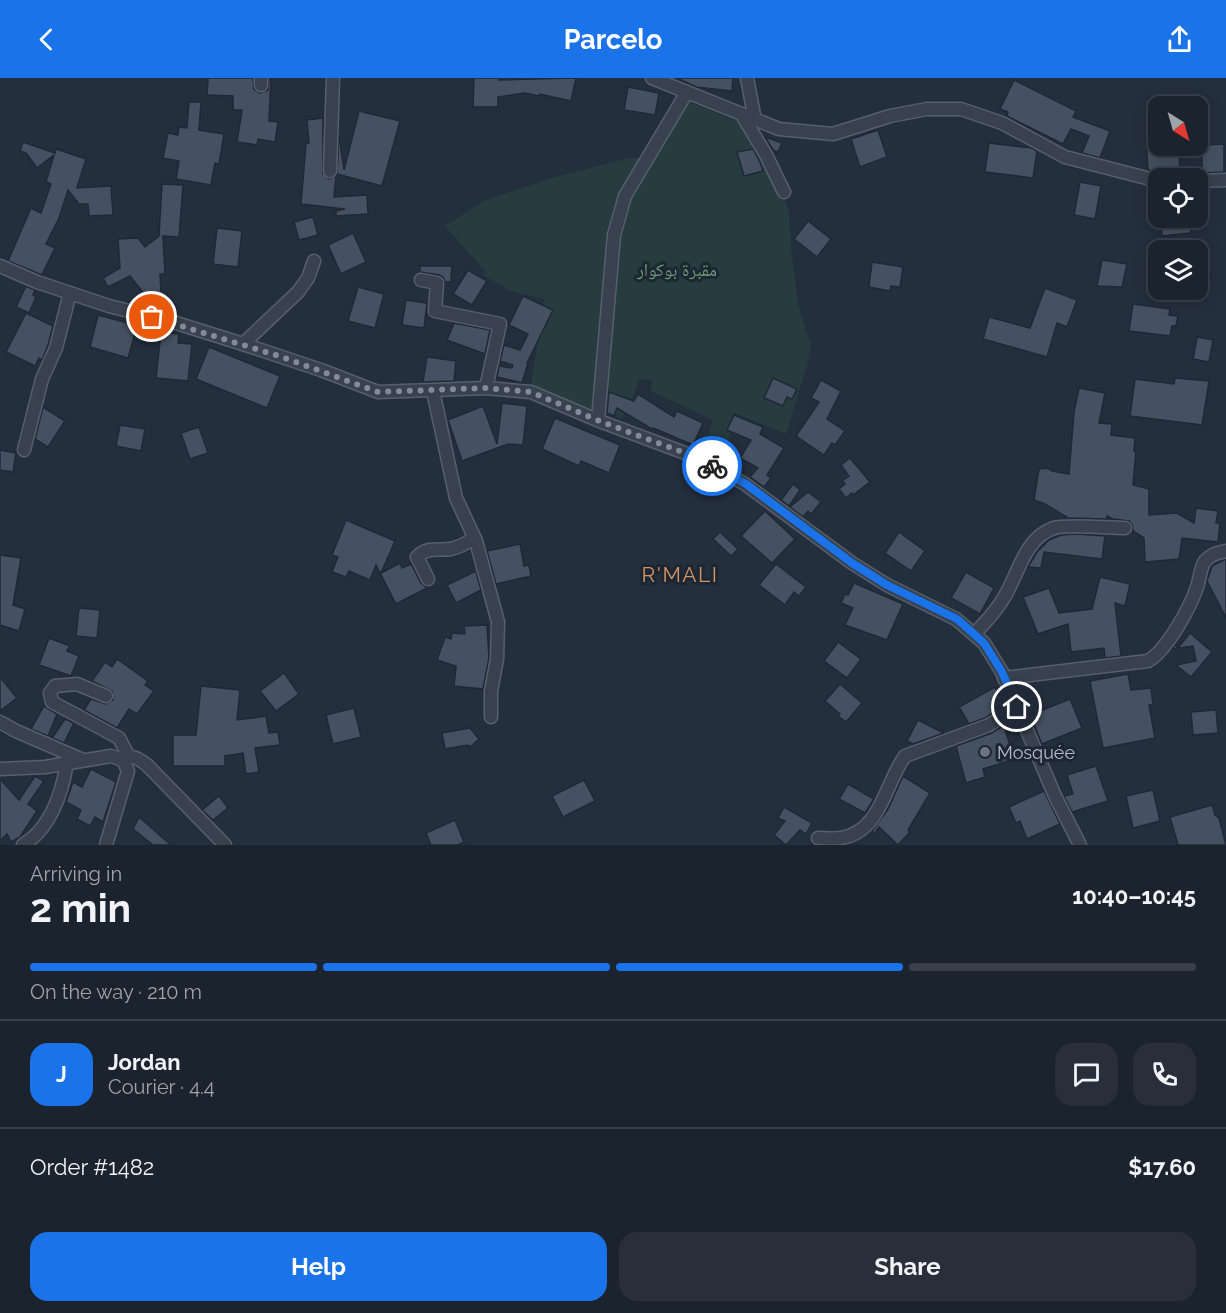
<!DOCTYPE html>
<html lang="en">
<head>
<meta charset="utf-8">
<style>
  :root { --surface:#1b232e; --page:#282f3a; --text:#f1f3f6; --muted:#a0a4aa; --line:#39404a; --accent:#1a73e8 }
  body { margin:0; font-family:Raleway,"Noto Naskh Arabic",sans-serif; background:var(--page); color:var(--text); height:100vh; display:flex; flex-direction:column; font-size:22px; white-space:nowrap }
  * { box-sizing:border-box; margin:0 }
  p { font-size:20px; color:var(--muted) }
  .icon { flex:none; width:33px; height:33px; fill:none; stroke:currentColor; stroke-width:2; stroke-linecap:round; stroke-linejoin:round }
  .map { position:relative; height:767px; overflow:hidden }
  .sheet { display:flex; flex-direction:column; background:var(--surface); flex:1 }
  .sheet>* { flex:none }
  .needle { width:39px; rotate:143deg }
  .controls { position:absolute; left:1148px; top:18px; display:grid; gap:12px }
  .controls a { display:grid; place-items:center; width:60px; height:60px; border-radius:12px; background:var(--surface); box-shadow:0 3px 15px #0003,0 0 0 2px var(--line); font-size:30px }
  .pin { position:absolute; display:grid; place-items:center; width:51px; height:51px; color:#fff; margin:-26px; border:3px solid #fff; border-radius:50%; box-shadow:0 2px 6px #0007 }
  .courier { position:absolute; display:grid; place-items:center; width:60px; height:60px; margin:-30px; border:4px solid #1a73e8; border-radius:50%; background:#fff; color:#222; box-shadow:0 2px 8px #0007 }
  .overview em { font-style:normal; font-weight:700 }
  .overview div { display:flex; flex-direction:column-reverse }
  .overview { display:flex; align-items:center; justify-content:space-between; height:102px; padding:0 30px }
  h1 { font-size:39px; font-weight:700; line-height:45px }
  .bar { display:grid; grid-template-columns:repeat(4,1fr); gap:9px 6px; align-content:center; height:72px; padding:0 30px }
  .bar i { height:8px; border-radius:4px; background:var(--line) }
  .bar .current { background:var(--accent) }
  .bar p { grid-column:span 4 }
  .line { display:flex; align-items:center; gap:15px; padding:0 30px; border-top:2px solid var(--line) }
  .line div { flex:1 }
  .round { display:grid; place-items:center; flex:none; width:63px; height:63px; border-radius:18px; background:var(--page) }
  .button { display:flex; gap:12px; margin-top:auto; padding:12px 30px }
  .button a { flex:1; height:69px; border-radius:18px; background:var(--accent); color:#fff; font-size:24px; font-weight:700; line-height:69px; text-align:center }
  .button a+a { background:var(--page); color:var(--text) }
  header { display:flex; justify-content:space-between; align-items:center; height:78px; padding:0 30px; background:var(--accent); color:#fff; font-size:27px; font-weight:700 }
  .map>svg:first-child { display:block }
  .green { fill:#263c3f }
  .building { fill:#455162; stroke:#1f2835; stroke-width:1.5 }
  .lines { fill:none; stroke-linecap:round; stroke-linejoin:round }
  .street-casing { stroke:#565f6c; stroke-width:15 }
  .street { stroke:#38414e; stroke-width:12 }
  .done { stroke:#828b98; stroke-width:6; stroke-dasharray:0 10.8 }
  .route { stroke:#1a73e8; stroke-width:8 }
  .worship-dot { fill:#6b7280; stroke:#1d2633; stroke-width:2 }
  .labels { text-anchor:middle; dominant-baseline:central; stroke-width:6; stroke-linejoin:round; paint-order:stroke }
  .park-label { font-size:18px; fill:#6b9a76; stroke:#1d2633 }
  .poi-label { font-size:18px; fill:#b4bcc9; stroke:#1d2633; text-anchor:start }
  .quarter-label { font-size:21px; letter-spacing:1.5px; fill:#d59563; stroke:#1d2633 }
</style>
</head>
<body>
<header><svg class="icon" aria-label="back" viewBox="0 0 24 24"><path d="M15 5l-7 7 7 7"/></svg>Parcelo<svg class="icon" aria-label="share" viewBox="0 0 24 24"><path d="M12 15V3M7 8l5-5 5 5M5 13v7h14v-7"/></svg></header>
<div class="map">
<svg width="1226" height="767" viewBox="0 0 1226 767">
  <rect width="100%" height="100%" fill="#242f3e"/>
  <!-- green -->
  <polygon class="green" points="685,22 743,46 780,108 789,134 791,169 798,226 811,267 807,288 786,356 734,335 726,380 704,372 713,342 651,313 652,302 638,301 637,309 622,341 531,309 544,221 511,213 483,197 485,193 445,148 483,123 548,101 625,81 653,78"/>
  <!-- building -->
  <g class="building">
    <polygon points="208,0 253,0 254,11 260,15 268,12 269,0 271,0 269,43 278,44 275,64 258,61 257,67 237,64 242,32 233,32 233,18 207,17"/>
    <polygon points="474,0 499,0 499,2 576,0 571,23 540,16 539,18 525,15 498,19 498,29 473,29"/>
    <polygon points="677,0 733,0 732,13 696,9"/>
    <polygon points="1014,2 1076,33 1073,39 1110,53 1100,80 1082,75 1089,58 1071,51 1063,66 1007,38 1008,34 1000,31"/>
    <polygon points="628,9 659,15 655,37 624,32"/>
    <polygon points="189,24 201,24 199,52 224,56 219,86 215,85 211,107 176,101 179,83 163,80 168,55 178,57 179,49 187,50"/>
    <polygon points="359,33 400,43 382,108 337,96 339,57 344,92"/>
    <polygon points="323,40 323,96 329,101 336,98 334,119 367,117 368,136 336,138 336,133 345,131 301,126 306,65 309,65 307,42"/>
    <polygon points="878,52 887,79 860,89 851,61"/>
    <polygon points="765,59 782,65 778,74 773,72"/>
    <polygon points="1146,62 1158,62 1158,68 1171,68 1172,73 1179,72 1180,96 1163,97 1148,92"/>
    <polygon points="23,64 55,75 56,71 86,81 77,110 111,108 113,137 89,138 88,126 79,126 68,112 59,140 46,166 55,170 42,197 8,183 31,130 41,135 51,106 46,104 54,77 37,90 26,75 20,73"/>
    <polygon points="989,65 1032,70 1037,73 1033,100 985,94"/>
    <polygon points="1224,66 1224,94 1202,95 1202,67"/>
    <polygon points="753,71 760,84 763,93 744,98 737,74"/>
    <polygon points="1080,104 1101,108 1095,141 1074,137"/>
    <polygon points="162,106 183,107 179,159 163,158 165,196 160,196 162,233 156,231 130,198 108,209 103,200 120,190 118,161 138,160 145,169 159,158"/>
    <polygon points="313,139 318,157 299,162 294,144"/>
    <polygon points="1161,140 1189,140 1191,155 1162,158"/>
    <polygon points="808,143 831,161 817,179 794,161"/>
    <polygon points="217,150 242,153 238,189 213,186"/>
    <polygon points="353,155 366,184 341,196 328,167"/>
    <polygon points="1102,182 1127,186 1122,209 1097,208"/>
    <polygon points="872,184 903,189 900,209 891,208 890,213 869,209"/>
    <polygon points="420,188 452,188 451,204 445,204 443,199 439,197 420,194"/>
    <polygon points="468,192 487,203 472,227 453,216"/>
    <polygon points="1197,194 1210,195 1209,212 1197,212"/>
    <polygon points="26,208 35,212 33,217 36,219 29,235 16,229"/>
    <polygon points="358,209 384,216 375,250 348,243"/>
    <polygon points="1045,210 1077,222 1067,249 1057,245 1047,279 983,261 989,239 1030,250"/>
    <polygon points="523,218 553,232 527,285 528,285 522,305 497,299 499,288 512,290 513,287 500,283 504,267 520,272 528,256 509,247"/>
    <polygon points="406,222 427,225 424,250 402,247"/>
    <polygon points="1133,226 1170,231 1169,237 1178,238 1176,248 1172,248 1170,258 1129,253"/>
    <polygon points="26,235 53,248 48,267 42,282 39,280 35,288 6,274"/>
    <polygon points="98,237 139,248 134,252 136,252 128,280 90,269"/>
    <polygon points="454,245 490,252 485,276 447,262"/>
    <polygon points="161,254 179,256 178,265 192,266 188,303 156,300"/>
    <polygon points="1197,259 1213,262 1209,284 1193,281"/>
    <polygon points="209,269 280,298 267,330 196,301"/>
    <polygon points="427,279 456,283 454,303 423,304"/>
    <polygon points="773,300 797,311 792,321 787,319 783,328 764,320"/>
    <polygon points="1175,300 1209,303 1202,347 1130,338 1135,301 1174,306"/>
    <polygon points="821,302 841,313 827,341 845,353 835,367 832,365 824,377 796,358 819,324 811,320"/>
    <polygon points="1079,310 1105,315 1099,345 1112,346 1111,357 1135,360 1134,373 1136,373 1133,407 1149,411 1149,437 1177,435 1194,445 1196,430 1218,433 1216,445 1220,445 1218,464 1182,460 1179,481 1145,484 1144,460 1133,453 1132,447 1129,443 1113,441 1107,438 1107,441 1068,440 1045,426 1034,422 1039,391 1047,390 1052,393 1069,396 1074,334"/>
    <polygon points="609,314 634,323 638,316 674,339 677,333 703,345 693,367 653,350 652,351 617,330 614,338 607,335"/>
    <polygon points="502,325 527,328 523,367 508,366 462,383 448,342 483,328 497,366"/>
    <polygon points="43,329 65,343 48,369 35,361"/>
    <polygon points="734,337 763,349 760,356 784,370 767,397 771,400 764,409 750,399 758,390 740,380 751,362 727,352"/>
    <polygon points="555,340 620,367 609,395 581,383 579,388 542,371"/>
    <polygon points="120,347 145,351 141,373 116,368"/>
    <polygon points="199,349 208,375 190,381 181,355"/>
    <polygon points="0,372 16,375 13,394 0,392"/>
    <polygon points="850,380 870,404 853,417 852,415 846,420 839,411 845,406 842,403 849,398 841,387"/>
    <polygon points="793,406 800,412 789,428 781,422"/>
    <polygon points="808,414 821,424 811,436 808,433 803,439 790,429"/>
    <polygon points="765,433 795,461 772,485 741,458"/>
    <polygon points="346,442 395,463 381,495 400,485 402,490 411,486 421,505 427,510 396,526 376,487 370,502 349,493 346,499 332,494 338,479 332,477"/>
    <polygon points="720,454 738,471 731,478 713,461"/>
    <polygon points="899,454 925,473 911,493 885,475"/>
    <polygon points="1077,456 1105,458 1102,481 1044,474 1041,490 1028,489 1037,474 1049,462 1061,457"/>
    <polygon points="520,466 524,488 529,487 531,498 496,506 487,473"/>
    <polygon points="0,477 21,480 13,527 25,531 19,553 0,547"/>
    <polygon points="1226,481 1226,540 1207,503 1212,488"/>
    <polygon points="776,486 806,509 799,518 794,514 785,527 759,507"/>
    <polygon points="476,493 481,512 456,525 447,507"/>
    <polygon points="966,494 994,510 980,536 951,520"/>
    <polygon points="1100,499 1130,506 1125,528 1115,525 1121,578 1105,580 1104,570 1071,574 1068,546 1038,556 1023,519 1049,510 1059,535 1092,531"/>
    <polygon points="854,505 903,526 887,562 845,547 853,530 841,525 845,516 848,517"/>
    <polygon points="79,530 100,532 97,560 76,558"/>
    <polygon points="487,547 489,580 483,611 454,608 456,588 437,582 445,559 451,561 452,555 465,556 464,548"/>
    <polygon points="1190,555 1212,574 1191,599 1176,587 1196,583 1193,568 1172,571 1175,567 1178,570"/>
    <polygon points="49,560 70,568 67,573 79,578 71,598 39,587"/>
    <polygon points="838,564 861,581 847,600 824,583"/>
    <polygon points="117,581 148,603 145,607 154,613 137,636 129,631 117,650 84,632 91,621 106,626 113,622 112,613 92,603 105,584 112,589"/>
    <polygon points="284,595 299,616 276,633 260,613"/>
    <polygon points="1128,596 1131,612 1151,610 1153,627 1149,627 1155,660 1103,670 1090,603"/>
    <polygon points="0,599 17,620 0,633"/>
    <polygon points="840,606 862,625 846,644 838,638 840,636 825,623"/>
    <polygon points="201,608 240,612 237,642 266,638 269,655 278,654 280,667 255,670 259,694 246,696 243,675 225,678 225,688 173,688 173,657 196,657"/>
    <polygon points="995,609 1004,627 985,640 969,646 959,629"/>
    <polygon points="1070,621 1082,650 1042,666 1030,637"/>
    <polygon points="44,628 57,636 48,658 31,651"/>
    <polygon points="354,630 361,659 333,666 326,637"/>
    <polygon points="1216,632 1218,655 1193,657 1191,634"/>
    <polygon points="65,641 74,645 64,665 52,660"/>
    <polygon points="918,642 944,655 913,666 907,663"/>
    <polygon points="1004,647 1014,681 983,691 985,699 966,705 956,668 992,655"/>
    <polygon points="470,650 479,661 470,669 468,667 445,671 442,655"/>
    <polygon points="1096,688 1108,723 1072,734 1064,718 1073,716 1067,697"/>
    <polygon points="91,691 116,704 103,744 95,739 90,748 77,741 81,732 66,724 73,704 82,709"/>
    <polygon points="35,698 44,703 28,726 37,733 20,759 11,764 7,756 0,763 0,701 19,722"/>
    <polygon points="903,698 930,715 908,752 910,754 898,767 879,749 875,755 872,753 888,731"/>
    <polygon points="584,702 595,723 563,739 552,718"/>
    <polygon points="848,706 874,721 865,735 839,721"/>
    <polygon points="1153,712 1160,743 1133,750 1126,718"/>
    <polygon points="1044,713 1060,746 1027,761 1020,743 1016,745 1009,729"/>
    <polygon points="219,718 228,730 213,742 202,732"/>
    <polygon points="1212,727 1215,737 1219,740 1226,767 1178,767 1170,739"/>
    <polygon points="784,729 812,745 806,756 800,752 786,767 774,757 785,743 778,740"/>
    <polygon points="139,739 171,767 153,767 133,751"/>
    <polygon points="455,742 464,764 458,767 431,767 426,755"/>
  </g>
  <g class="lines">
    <defs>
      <g id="street">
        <polyline points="261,0 261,7"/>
        <polyline points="652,0 779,51 833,56 890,38 927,31 961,31 1002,45 1065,79 1158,103"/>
        <polyline points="747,0 755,42"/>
        <polyline points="742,37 766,77 784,114"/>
        <polyline points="330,93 333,0"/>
        <polyline points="1197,103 1226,102"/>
        <polyline points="0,188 37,204 109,228 173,244 243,266 321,292 378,314 486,310 531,314 602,344 693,378 745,406 852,485 887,507 956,541 984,565 1002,594 1055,718 1080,767"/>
        <polyline points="421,202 437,205 435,233 500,246 486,310"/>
        <polyline points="243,266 298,214 308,200 314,183"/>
        <polyline points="433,313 456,420 476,463 498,544 497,581 491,613 491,639"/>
        <polyline points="598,342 614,157 625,118 687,14"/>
        <polyline points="24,372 42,301 56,270 70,215"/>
        <path d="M428,501l-11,-22c10,-11 22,-6 34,-8 9,-2 16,-6 23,-11"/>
        <path d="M974,556c12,-12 24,-25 32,-40 13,-23 20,-57 48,-66 12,-4 55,0 71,0"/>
        <path d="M1004,600l144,-17c19,-11 42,-53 49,-74 3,-8 3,-19 8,-26 6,-7 13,-8 21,-10"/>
        <polyline points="106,618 77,606 55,608 50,615 52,624 119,660 129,679"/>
        <polyline points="0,644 16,653 83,682"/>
        <path d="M123,682c10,-6 16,-1 24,5l78,80"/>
        <polyline points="0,691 45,689 111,678 123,682 128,693 106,767"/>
        <path d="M818,760c7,0 16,1 23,0 40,-6 44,-55 64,-82l84,-31 28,-18"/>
        <path d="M23,767c28,-17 39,-52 44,-82"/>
      </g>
    </defs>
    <!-- street casing -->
    <use href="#street" class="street-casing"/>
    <!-- street -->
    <use href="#street" class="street"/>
  </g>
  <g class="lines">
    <!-- done -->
    <polyline class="done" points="152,239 282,279 378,314 486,310 531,314 602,344 693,378 712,388"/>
    <!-- route -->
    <polyline class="route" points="712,388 746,406 852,485 887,507 957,541 984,565 1002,594 1017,629"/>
  </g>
  <!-- markers -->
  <circle class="worship-dot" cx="985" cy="674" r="6"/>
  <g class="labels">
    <!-- park labels -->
    <g class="park-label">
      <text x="677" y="191">مقبرة بوكوار</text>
    </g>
    <!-- poi labels -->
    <g class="poi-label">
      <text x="997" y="674">Mosquée</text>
    </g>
    <!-- quarter labels -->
    <g class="quarter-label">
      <text x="680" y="496">R'MALI</text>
    </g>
  </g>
</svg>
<div class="controls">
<a><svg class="needle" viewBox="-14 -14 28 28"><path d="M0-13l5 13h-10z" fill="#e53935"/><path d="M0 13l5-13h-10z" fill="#a0a4aa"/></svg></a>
<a><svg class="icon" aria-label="locate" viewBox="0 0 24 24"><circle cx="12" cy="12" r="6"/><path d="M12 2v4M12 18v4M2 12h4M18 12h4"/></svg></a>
<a><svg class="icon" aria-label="layers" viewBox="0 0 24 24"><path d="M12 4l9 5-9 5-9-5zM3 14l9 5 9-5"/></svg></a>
</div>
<div class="pin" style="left:152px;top:239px;background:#ea580c"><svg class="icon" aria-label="bag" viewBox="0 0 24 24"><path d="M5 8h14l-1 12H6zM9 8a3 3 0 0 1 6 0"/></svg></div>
<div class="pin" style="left:1017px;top:629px;background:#1f2937"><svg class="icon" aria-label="home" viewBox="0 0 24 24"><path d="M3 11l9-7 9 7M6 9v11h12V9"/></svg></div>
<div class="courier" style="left:712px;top:388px"><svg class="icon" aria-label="bike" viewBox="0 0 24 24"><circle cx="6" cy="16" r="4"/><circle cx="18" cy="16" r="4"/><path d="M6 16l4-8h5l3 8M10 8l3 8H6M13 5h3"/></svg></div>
</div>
<section class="sheet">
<div class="overview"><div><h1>2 min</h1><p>Arriving in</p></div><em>10:40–10:45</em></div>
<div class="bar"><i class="current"></i><i class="current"></i><i class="current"></i><i></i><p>On the way · 210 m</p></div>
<div class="line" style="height:108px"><b class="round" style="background:var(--accent);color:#fff">J</b><div><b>Jordan</b><p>Courier · 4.4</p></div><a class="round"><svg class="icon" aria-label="chat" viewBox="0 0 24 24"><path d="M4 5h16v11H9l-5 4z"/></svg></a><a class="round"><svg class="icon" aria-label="phone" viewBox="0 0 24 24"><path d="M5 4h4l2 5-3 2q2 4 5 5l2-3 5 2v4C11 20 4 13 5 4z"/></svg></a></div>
<div class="line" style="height:78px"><div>Order #1482</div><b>$17.60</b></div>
<div class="button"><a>Help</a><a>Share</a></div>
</section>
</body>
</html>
